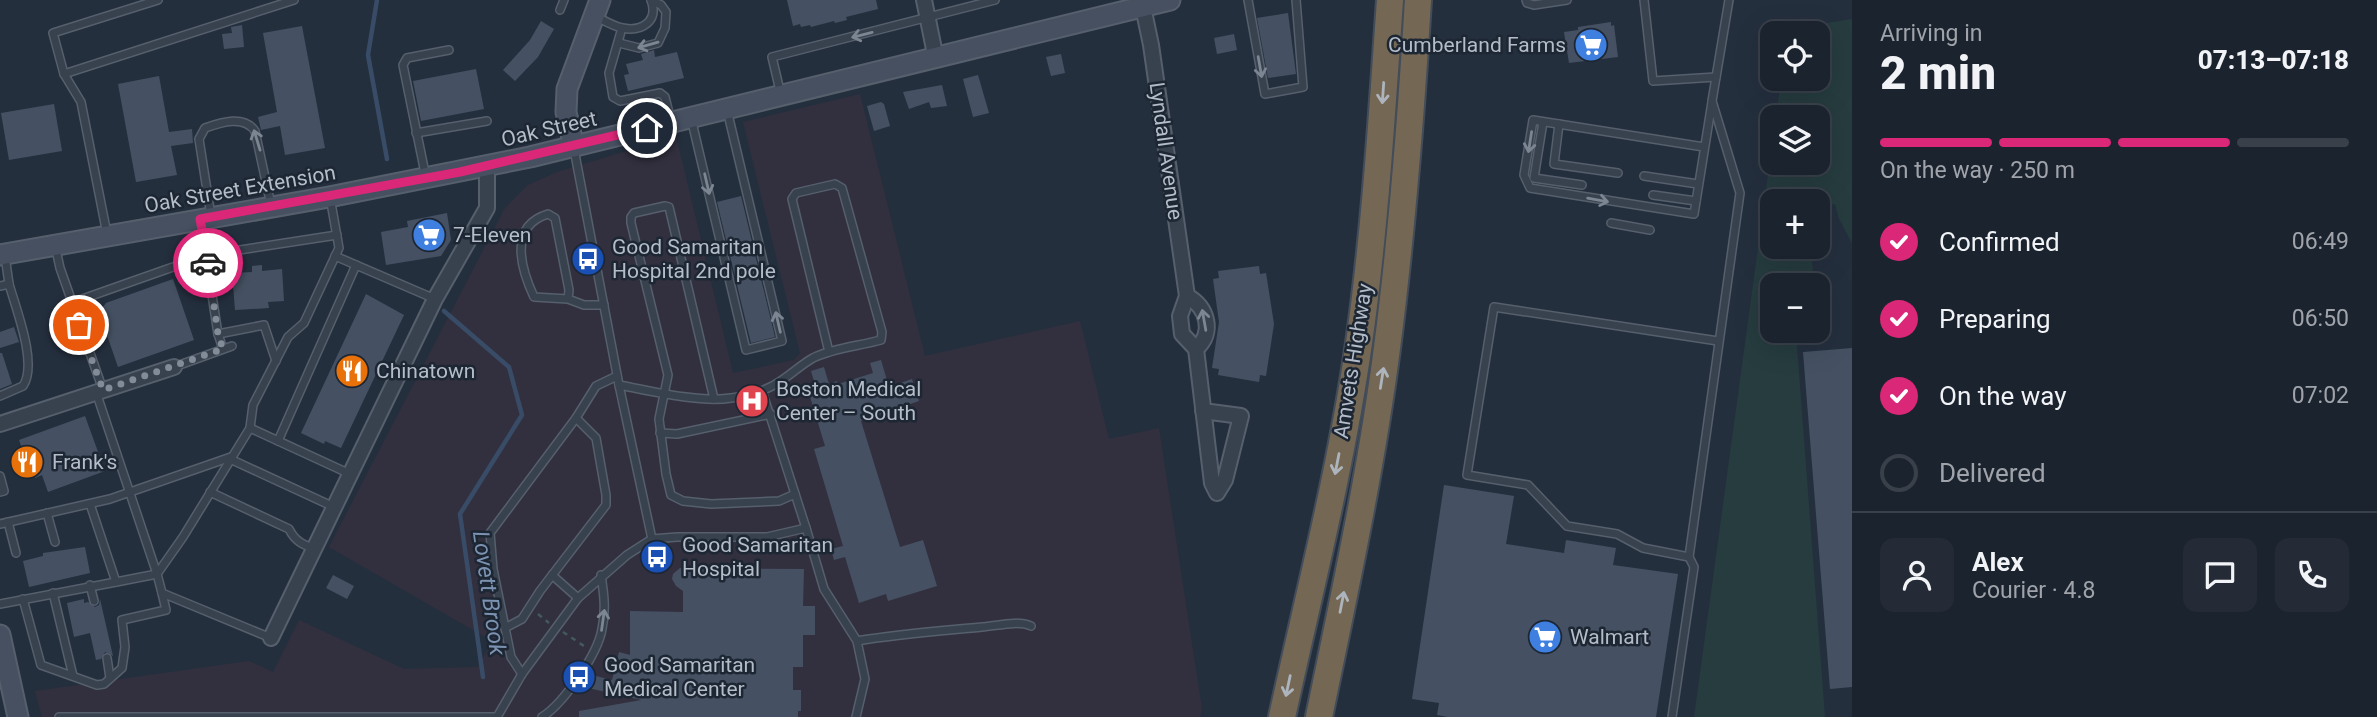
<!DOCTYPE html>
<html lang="en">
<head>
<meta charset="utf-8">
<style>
  :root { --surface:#1b232e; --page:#242b36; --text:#f1f3f6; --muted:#a0a4aa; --line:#39404a; --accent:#db2777 }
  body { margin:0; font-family:Roboto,sans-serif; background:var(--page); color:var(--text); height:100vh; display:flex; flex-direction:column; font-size:26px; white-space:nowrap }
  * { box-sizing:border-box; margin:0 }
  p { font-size:23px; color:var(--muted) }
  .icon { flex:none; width:38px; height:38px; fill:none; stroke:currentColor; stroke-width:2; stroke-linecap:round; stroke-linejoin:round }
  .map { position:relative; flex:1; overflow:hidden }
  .side { display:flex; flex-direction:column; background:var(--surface); width:525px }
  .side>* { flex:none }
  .tools { position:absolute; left:1760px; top:21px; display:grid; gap:14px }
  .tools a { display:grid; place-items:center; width:70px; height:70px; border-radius:14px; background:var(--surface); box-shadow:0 7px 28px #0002,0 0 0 2px var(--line); font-size:35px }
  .pin { position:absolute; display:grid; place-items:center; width:60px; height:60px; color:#fff; margin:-30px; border:4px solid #fff; border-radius:50%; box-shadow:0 2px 7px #0007 }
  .courier { position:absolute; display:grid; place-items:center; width:70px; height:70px; margin:-35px; border:5px solid #db2777; border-radius:50%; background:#fff; color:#222; box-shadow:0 2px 9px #0007 }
  .summary em { font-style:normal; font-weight:800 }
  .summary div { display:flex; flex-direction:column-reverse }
  .summary { display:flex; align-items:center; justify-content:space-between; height:119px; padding:0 28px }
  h1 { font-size:46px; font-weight:800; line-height:52px }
  .bar { display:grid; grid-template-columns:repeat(4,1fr); gap:10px 7px; align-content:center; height:84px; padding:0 28px }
  .bar i { height:9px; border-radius:5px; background:var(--line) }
  .bar .current { background:var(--accent) }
  .bar p { grid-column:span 4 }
  .line { display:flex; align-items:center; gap:18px; padding:0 28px; border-top:2px solid var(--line) }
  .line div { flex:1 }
  .round { display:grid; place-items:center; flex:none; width:74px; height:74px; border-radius:14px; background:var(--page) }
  ol { padding:0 28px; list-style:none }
  li { display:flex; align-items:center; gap:21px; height:77px }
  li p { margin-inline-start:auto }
  li .icon { padding:7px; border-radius:50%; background:var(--accent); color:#fff; stroke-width:4 }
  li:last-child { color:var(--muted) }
  li i { width:38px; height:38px; border:4px solid var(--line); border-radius:50% }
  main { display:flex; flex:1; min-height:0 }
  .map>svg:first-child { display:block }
  .medical { fill:#32303f }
  .green { fill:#263c3f }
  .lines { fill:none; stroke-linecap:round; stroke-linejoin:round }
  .stream { stroke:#394c67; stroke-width:4.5 }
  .building { fill:#455162 }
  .lane-casing { stroke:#565f6c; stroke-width:10 }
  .street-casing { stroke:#565f6c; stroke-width:18 }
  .secondary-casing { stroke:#565f6c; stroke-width:23 }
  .highway-casing { stroke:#434c59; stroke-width:30 }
  .path { stroke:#44595c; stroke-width:2.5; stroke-dasharray:5 5; stroke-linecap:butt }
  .lane { stroke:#38414e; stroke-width:7 }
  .street { stroke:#38414e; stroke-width:14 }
  .secondary { stroke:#465061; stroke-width:19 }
  .highway { stroke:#746855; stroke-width:26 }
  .oneway { stroke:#7c8592 }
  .oneway2 { stroke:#aeb4bd }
  .done { stroke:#828b98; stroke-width:7; stroke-dasharray:0 12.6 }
  .route { stroke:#db2777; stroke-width:9 }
  .labels { text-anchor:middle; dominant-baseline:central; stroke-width:5; stroke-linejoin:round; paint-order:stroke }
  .poi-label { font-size:21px; fill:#b4bcc9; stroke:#1d2633; text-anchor:start }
  .street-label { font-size:21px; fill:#b4bcc9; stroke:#1d2633 }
  .water-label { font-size:23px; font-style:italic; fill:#7c92b1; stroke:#1d2633 }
</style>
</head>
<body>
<main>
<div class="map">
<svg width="1852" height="717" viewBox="0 0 1852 717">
  <rect width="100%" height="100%" fill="#242f3e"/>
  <!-- medical -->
  <polygon class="medical" points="860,94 925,356 1080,321 1109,439 1159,428 1202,709 1200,717 42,717 35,691 249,661 273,672 299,620 404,669 478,667 492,641 329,547 505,208 528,185 557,172 676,136 733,373 794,360 800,353 743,122"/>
  <!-- green -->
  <path class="green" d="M1852,19v224l-13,-24 -4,-15 -17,3v-6h-45v46h33c7,12 9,24 4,38h-37v46h27l-3,15 28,371h-131l79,-579v25h45v-46h-42l5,-38h37v-46h-31l1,-4z"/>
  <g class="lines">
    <!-- stream -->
    <g class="stream">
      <polyline points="377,0 368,55 387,159"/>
      <polyline points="444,311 509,367 522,415 460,514 483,677"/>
    </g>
  </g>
  <!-- building -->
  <g class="building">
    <polygon points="787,0 876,0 878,9 846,17 847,20 835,23 834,21 811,27 810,25 801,27 800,24 793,26"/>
    <polygon points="1288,13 1296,74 1268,78 1257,18"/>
    <polygon points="541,21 554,29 538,57 515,81 503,70 530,40"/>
    <polygon points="1611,22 1611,26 1614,25 1618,57 1569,63 1564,32 1578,30 1578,27"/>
    <polygon points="242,25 244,47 224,49 222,34 232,33 231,27"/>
    <polygon points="302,26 325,148 285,155 280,126 261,130 258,117 277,112 263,33"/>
    <polygon points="1234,34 1237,50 1217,54 1214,38"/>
    <polygon points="654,50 655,57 677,52 684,78 628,91 624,75 629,74 626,64 643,60 641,54"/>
    <polygon points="1061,54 1065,73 1051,76 1046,57"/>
    <polygon points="476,69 484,109 421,121 413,81"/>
    <polygon points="978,75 989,113 973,117 963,79"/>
    <polygon points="159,76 169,132 192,129 193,143 171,146 177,175 136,182 118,84"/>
    <polygon points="942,85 947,106 931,108 929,102 909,109 903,92"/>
    <polygon points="881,102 884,104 890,126 874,131 867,106"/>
    <polygon points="54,104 62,151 9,160 1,113"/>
    <polygon points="741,196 775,337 751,343 717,202"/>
    <polygon points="447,213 451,240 441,256 386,265 381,232 408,227 407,221"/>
    <polygon points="262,265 262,271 282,269 284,301 268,302 269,308 235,310 232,273 252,272 252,266"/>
    <polygon points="1259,266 1260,274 1266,273 1274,324 1266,376 1260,375 1259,382 1218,375 1219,369 1212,368 1219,322 1213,279 1219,278 1218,271"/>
    <polygon points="173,279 194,340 118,367 99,312 106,303"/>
    <polygon points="366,294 404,315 341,448 325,441 324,444 301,433"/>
    <polygon points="14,327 19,342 0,348 0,332"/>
    <polygon points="1852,348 1852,687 1830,689 1803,352"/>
    <polygon points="0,353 2,353 12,384 0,389"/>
    <polygon points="881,360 889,387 912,379 919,401 861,421 900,547 923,540 937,586 888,601 886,594 859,603 845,557 834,560 831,549 843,546 814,449 825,446 808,390 816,388 811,371 824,367 829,384 837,381 838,384 873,373 870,363"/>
    <polygon points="85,416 105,471 48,492 42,475 35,478 33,472 23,475 15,453 23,451 19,440"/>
    <polygon points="1444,485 1514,496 1506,544 1564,553 1566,540 1616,548 1613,565 1678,574 1656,717 1448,717 1437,715 1439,703 1412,699"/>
    <polygon points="85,547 90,573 29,587 23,561 43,556 43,553"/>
    <polygon points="680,568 804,569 803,606 815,606 815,635 803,635 803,667 793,667 793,690 801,690 801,711 798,711 798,717 579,717 579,711 641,700 584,687 588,674 612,680 619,652 630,655 630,611 683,612 683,591 676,586 672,579 673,574"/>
    <polygon points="333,575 354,586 347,599 326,588"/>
    <polygon points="84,599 84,603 88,602 95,607 99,605 100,599 113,656 105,652 101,659 96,660 90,633 74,637 67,603"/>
  </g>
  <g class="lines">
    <defs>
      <g id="lane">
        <polyline points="1248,0 1265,94 1303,87 1296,0"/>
        <polyline points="1526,0 1527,3 1534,5 1567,0"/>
        <polyline points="1644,0 1653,81 1716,77"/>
        <polyline points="560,10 564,0"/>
        <path d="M595,16c8,4 18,10 27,12 20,4 37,-7 29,-28"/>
        <polyline points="622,28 609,73 613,97 620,101 660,93 665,97 671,121"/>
        <polyline points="619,43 639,48 658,43 665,28 666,12 661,5 651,0"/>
        <polyline points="64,74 294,0"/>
        <polyline points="781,95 772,57 995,0"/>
        <polyline points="691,118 746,350 782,341 727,110"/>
        <polyline points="1543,122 1534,178 1582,185"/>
        <polyline points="1559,124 1554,164 1618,173"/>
        <polyline points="416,133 487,121"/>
        <polyline points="1704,147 1533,120 1524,175 1530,188 1694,214 1712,102"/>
        <polyline points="574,149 619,385 652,539"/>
        <polyline points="1644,176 1698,184"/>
        <polyline points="426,178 403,65 407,58 449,50"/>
        <polyline points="1653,195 1696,201"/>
        <path d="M211,216l-12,-77 6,-11c17,-6 39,-13 50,3l16,74"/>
        <polyline points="201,223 218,334 223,349"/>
        <polyline points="1611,223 1650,230"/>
        <polyline points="107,234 81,102 64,74 53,33 158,0"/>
        <polyline points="55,245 60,268 103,390"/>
        <polyline points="335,256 435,299"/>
        <polyline points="0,286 9,284 5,256"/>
        <path d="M568,299l1,-9 -14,-72 -7,-4c-40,12 -27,55 -14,83l34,2 16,6h20"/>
        <polyline points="71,303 207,255 337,235"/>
        <polyline points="218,334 264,325 276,361"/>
        <polyline points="1718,341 1494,307 1467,475 1528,485 1567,526 1617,534 1643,548 1689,557 1740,193 1712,101 1729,0"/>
        <polyline points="174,367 232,346"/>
        <path d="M619,385c31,6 82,18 112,13 18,-2 37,-8 51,-18 11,-7 20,-16 31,-22 20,-10 46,-12 68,-18l1,-8 -40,-144 -7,-4 -39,9 -4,6 37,153"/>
        <polyline points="762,391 806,528"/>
        <path d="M0,396l23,-10c15,-22 -7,-77 -14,-102"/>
        <polyline points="714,399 669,207 665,206 634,213 631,217 631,223 668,375 659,419 666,474 671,495 683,501 711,504 779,501 795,494"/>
        <polyline points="250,428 350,474"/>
        <polyline points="660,433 677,434 771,414"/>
        <polyline points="278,441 356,265"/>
        <polyline points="230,459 334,507"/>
        <polyline points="0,476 4,491 0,492"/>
        <path d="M210,492l79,37c6,12 13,15 25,20"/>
        <polyline points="90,504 116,582 157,574 96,392"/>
        <polyline points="47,513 55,542"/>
        <polyline points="8,522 16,553"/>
        <polyline points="0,524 110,499 231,457"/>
        <polyline points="552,575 578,598"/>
        <polyline points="90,585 94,601"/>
        <polyline points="53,593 73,676"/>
        <polyline points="23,599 41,665 97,685 104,684 122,668 125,647 122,620 166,610 162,593"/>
        <polyline points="0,604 116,582"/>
        <polyline points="505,628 522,619 540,591 606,505 606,495 596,438 576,418"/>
        <polyline points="271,638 162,593 157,574 183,537 250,428 253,405 288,337 304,323 339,248 330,197"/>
        <path d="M857,641c41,-7 83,-10 125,-14 15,-1 35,-7 49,-1"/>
        <polyline points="107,658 110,678"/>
        <polyline points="522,674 511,657 493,569 490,533 576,418 596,386 617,376"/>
        <polyline points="59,717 497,717"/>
        <polyline points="497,717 522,674 578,598 627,555 652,539 677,537 767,537 806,528 824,589 857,641 865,679 856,717"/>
        <path d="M542,717c21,-13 56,-63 60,-88 4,-19 2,-35 -1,-54"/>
        <polyline points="1672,717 1694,567 1689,557"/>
      </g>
      <g id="street">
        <polyline points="924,0 936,59"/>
        <polyline points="1143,7 1151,45 1187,296 1180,316 1182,334 1196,349 1212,483 1217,493 1225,480 1241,416 1203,411"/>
        <path d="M1187,296c20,11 28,36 9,53"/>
        <polyline points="0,424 174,367"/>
        <polyline points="271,638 435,299 487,208 487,166"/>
      </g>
      <g id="secondary">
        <polyline points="574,147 566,112 567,89 600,0"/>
        <polyline points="0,255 329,197 530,157 1170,0"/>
        <polyline points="0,635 18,717"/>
      </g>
      <g id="highway">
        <path d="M1282,717c27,-124 59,-248 77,-374 16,-113 23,-229 31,-343"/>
        <path d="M1319,717c25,-122 52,-245 68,-369 15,-115 24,-232 31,-348"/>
      </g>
    </defs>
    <!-- lane casing -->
    <use href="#lane" class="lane-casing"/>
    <!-- street casing -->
    <use href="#street" class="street-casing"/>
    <!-- secondary casing -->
    <use href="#secondary" class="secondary-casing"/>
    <!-- highway casing -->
    <use href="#highway" class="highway-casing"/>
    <!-- path -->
    <g class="path">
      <polyline points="538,614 549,623"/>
      <polyline points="563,632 584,646"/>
    </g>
    <!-- lane -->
    <use href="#lane" class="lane"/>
    <!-- street -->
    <use href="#street" class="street"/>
    <!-- secondary -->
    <use href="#secondary" class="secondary"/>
    <!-- highway -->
    <use href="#highway" class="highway"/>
  </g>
  <!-- one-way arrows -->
  <defs><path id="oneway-shaft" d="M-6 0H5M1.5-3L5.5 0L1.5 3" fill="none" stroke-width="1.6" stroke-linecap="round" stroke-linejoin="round" transform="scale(1.75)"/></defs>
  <g class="oneway">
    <use href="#oneway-shaft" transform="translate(862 35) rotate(166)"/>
    <use href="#oneway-shaft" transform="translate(648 45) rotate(164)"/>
    <use href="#oneway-shaft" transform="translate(1260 67) rotate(80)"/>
    <use href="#oneway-shaft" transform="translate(257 140) rotate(-107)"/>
    <use href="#oneway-shaft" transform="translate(1530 142) rotate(99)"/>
    <use href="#oneway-shaft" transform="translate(707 184) rotate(77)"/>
    <use href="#oneway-shaft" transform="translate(1598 200) rotate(10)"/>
    <use href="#oneway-shaft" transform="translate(1204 320) rotate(-100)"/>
    <use href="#oneway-shaft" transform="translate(778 322) rotate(-103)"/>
    <use href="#oneway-shaft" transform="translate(603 620) rotate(-82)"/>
  </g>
  <g class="oneway2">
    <use href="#oneway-shaft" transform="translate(1383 93) rotate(94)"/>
    <use href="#oneway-shaft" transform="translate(1382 378) rotate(-81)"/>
    <use href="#oneway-shaft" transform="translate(1337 464) rotate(101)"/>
    <use href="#oneway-shaft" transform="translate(1342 602) rotate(-79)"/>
    <use href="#oneway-shaft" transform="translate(1288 686) rotate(102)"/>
  </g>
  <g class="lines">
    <!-- done -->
    <polyline class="done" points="79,325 103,390 223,349 218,334 208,263"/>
    <!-- route -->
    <polyline class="route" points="208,263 200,219 460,172 647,128"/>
  </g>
  <!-- icons -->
  <defs>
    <symbol id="supermarket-disc" viewBox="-11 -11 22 22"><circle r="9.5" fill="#3f7fe0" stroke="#1d2633"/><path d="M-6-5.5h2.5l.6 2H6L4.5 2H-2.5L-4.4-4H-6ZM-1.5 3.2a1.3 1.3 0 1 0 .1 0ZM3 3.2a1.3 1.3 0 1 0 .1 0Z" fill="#fff"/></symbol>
    <symbol id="bus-disc" viewBox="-11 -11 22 22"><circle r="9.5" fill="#1a4fb4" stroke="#1d2633"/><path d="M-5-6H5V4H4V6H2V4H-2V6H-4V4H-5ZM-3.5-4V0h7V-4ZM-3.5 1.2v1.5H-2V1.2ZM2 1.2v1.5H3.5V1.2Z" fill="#fff"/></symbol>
    <symbol id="restaurant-disc" viewBox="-11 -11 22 22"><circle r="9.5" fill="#e8710a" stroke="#1d2633"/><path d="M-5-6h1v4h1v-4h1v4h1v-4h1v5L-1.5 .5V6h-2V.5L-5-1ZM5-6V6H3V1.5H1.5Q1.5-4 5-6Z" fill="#fff"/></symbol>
    <symbol id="hospital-disc" viewBox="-11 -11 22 22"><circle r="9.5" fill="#e0444e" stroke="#1d2633"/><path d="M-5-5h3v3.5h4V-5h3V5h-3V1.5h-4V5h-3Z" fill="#fff"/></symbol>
  </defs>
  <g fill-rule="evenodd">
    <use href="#supermarket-disc" x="1572" y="26" width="38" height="38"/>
    <use href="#supermarket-disc" x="410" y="216" width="38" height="38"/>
    <use href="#bus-disc" x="569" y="240" width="38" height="38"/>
    <use href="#restaurant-disc" x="333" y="352" width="38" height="38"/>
    <use href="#hospital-disc" x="733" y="382" width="38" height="38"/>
    <use href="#restaurant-disc" x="8" y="443" width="38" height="38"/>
    <use href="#bus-disc" x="638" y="538" width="38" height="38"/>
    <use href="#supermarket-disc" x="1526" y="618" width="38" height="38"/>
    <use href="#bus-disc" x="560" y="658" width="38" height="38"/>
  </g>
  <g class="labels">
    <!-- poi labels -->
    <g class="poi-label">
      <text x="1566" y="45" text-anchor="end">Cumberland Farms</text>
      <text x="453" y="235">7-Eleven</text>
      <text x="612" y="247">Good Samaritan<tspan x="612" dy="24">Hospital 2nd pole</tspan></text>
      <text x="376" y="371">Chinatown</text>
      <text x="776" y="389">Boston Medical<tspan x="776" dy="24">Center – South</tspan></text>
      <text x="52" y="462">Frank's</text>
      <text x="682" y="545">Good Samaritan<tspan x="682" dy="24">Hospital</tspan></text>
      <text x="1570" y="637">Walmart</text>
      <text x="604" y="665">Good Samaritan<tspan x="604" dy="24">Medical Center</tspan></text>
    </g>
    <!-- street labels -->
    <g class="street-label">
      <text transform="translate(549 129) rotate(-13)">Oak Street</text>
      <text transform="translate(1166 151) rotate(82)">Lyndall Avenue</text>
      <text transform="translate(240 189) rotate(-10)">Oak Street Extension</text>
      <text transform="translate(1353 361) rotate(-81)">Amvets Highway</text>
    </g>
    <!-- water labels -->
    <g class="water-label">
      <text transform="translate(489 593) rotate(82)">Lovett Brook</text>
    </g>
  </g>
</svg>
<div class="tools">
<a><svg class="icon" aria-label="locate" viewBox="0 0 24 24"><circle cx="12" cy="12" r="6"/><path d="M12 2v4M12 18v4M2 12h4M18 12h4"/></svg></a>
<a><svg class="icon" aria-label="layers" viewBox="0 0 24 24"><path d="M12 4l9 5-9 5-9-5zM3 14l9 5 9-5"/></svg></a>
<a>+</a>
<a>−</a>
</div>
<div class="pin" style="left:79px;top:325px;background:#ea580c"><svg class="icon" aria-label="bag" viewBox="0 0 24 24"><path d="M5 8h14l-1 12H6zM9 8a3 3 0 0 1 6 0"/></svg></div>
<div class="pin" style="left:647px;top:128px;background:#1f2937"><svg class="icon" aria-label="home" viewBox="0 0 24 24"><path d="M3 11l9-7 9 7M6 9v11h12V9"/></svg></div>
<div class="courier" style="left:208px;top:263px"><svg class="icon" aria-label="car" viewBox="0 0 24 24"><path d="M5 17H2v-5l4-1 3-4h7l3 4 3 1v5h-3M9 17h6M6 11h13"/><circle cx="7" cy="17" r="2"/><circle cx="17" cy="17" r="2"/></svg></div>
</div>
<section class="side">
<div class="summary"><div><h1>2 min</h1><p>Arriving in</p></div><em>07:13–07:18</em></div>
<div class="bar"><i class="current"></i><i class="current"></i><i class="current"></i><i></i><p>On the way · 250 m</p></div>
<ol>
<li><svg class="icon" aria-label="check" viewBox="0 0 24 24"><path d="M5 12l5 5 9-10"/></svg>Confirmed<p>06:49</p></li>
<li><svg class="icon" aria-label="check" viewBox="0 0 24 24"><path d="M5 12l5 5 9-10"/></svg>Preparing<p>06:50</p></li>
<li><svg class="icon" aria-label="check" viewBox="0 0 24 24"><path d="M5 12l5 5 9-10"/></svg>On the way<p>07:02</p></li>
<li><i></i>Delivered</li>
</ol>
<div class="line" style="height:126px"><a class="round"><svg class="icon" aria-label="person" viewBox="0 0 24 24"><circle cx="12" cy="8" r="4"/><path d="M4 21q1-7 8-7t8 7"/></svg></a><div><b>Alex</b><p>Courier · 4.8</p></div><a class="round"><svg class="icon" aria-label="chat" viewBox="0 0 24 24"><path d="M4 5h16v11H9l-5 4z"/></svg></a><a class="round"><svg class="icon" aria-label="phone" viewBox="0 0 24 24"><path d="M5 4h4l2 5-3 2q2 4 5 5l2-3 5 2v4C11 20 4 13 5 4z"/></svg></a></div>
</section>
</main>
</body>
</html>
